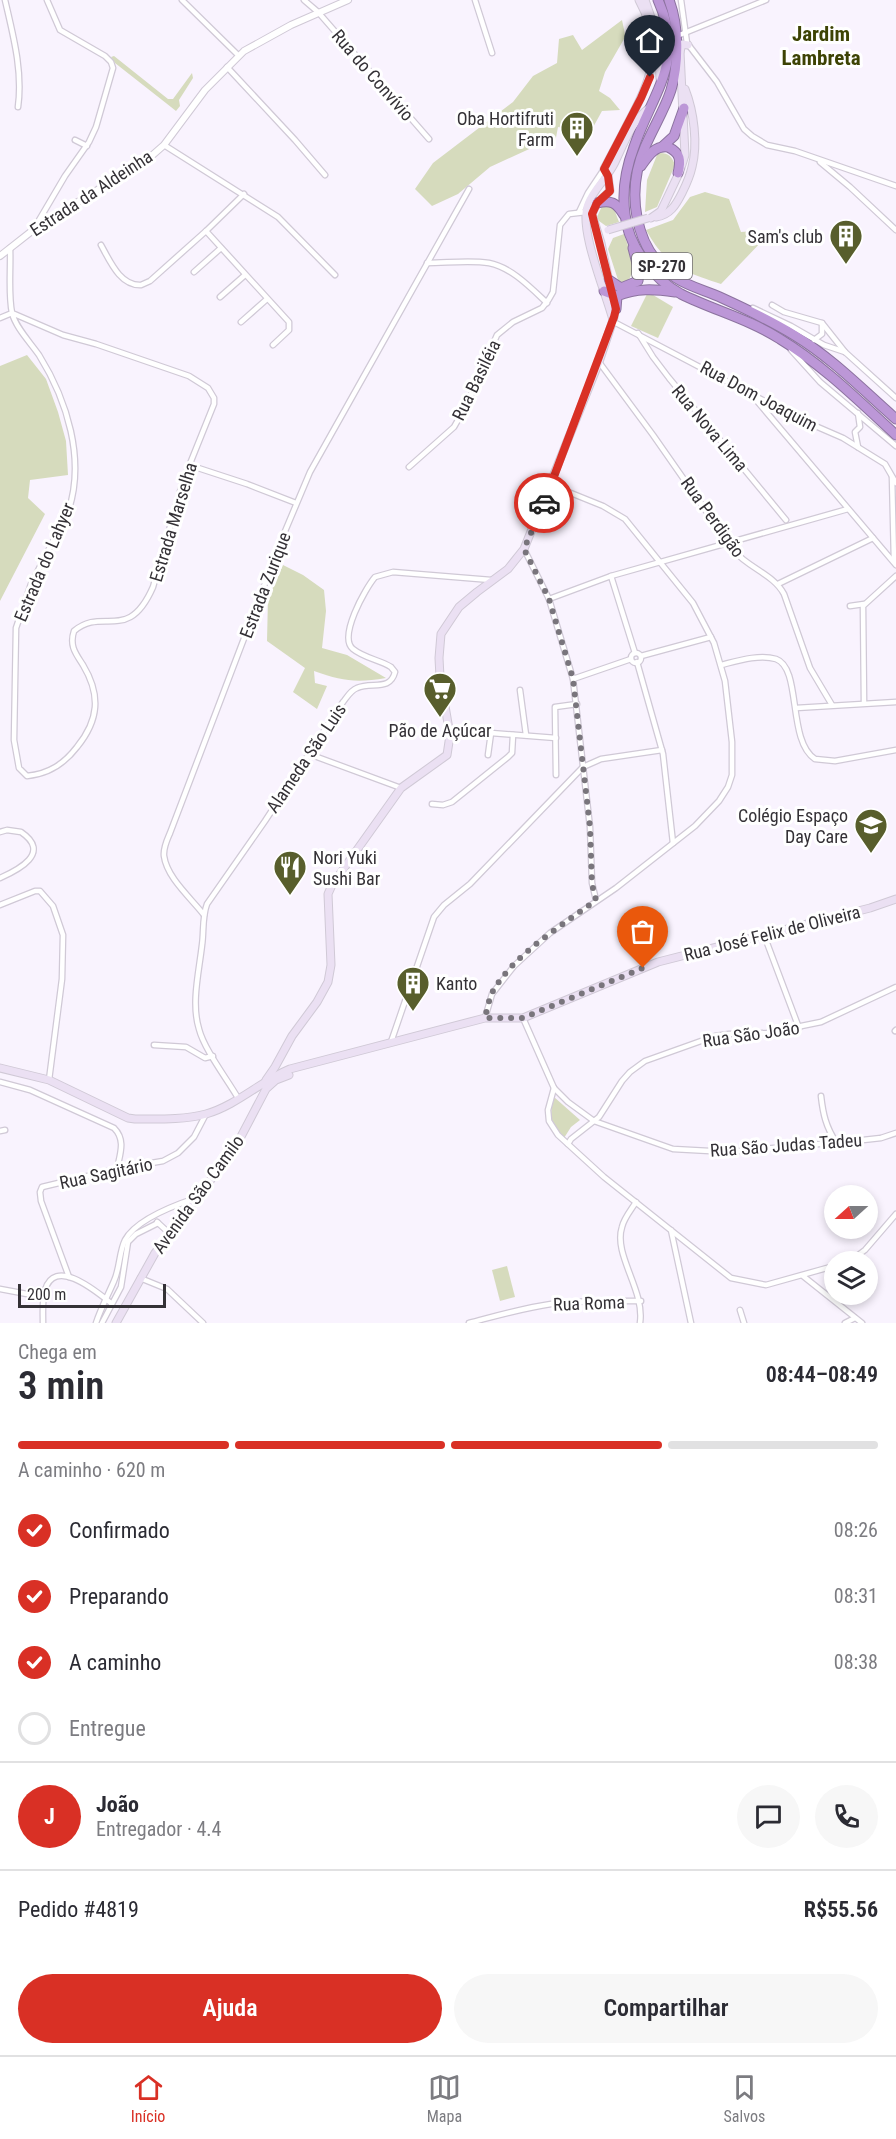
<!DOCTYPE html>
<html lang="pt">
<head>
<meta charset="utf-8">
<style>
  :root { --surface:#fff; --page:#f7f7f7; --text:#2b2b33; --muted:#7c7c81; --line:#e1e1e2; --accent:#d93025 }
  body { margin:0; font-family:"Roboto Condensed",sans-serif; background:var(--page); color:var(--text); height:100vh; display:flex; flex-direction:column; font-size:22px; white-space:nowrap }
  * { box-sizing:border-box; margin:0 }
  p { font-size:20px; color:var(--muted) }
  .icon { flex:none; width:33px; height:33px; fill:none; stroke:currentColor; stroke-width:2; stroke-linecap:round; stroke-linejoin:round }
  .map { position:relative; height:1323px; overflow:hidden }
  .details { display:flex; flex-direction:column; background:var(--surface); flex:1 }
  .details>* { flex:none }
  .needle { width:39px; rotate:249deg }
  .buttons { position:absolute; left:824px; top:1185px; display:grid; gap:12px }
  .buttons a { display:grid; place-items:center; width:54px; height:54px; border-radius:50%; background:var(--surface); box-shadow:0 3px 9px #0003; font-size:30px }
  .scale { position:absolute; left:18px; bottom:15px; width:148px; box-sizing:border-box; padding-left:6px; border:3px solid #343136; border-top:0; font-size:16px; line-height:21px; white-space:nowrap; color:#343136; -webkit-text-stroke:4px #fff; paint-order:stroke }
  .pin { position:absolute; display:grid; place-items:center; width:51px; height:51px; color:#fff; margin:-62px -26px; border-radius:50% 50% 50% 0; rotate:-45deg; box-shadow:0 0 6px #0007 }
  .pin .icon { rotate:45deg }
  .courier { position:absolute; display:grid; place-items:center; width:60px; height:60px; margin:-30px; border:4px solid #d93025; border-radius:50%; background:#fff; color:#222; box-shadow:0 2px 8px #0007 }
  .overview em { font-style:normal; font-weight:600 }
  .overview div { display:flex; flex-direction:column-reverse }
  .overview { display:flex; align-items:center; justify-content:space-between; height:102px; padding:0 18px }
  h1 { font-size:39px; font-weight:600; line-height:45px }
  .bar { display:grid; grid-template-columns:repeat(4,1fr); gap:9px 6px; align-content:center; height:72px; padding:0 18px }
  .bar i { height:8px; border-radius:4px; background:var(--line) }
  .bar .current { background:var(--accent) }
  .bar p { grid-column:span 4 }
  .line { display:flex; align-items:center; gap:15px; padding:0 18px; border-top:2px solid var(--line) }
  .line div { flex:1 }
  .round { display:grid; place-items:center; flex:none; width:63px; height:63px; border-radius:32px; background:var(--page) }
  ol { padding:0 18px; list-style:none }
  li { display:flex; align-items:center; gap:18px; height:66px }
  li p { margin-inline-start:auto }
  li .icon { padding:6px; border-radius:50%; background:var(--accent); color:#fff; stroke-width:4 }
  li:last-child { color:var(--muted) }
  li i { width:33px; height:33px; border:3px solid var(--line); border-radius:50% }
  .primary-button { display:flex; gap:12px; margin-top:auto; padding:12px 18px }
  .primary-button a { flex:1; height:69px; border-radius:36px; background:var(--accent); color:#fff; font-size:24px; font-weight:600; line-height:69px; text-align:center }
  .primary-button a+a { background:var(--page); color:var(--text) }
  .dock { display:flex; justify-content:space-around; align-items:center; height:84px; border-top:2px solid var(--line); background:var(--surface); font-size:16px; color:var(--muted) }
  .dock a { display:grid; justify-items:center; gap:3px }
  .dock .current { color:var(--accent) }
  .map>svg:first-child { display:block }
  .green { fill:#d6dbbd }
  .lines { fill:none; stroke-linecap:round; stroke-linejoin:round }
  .minor-casing { stroke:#d0c9d6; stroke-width:7 }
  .tertiary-casing { stroke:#d0c9d6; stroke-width:8 }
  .secondary-casing { stroke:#d0c9d6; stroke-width:9 }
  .motorway-casing { stroke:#8c739f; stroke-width:11 }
  .minor { stroke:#fff; stroke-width:4.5 }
  .tertiary { stroke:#fff; stroke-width:6 }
  .secondary { stroke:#ebe0f3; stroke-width:7 }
  .motorway { stroke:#bc97d7; stroke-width:9 }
  .secondary-bridge-casing { stroke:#d0c9d6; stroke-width:9; stroke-linecap:butt }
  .secondary-bridge { stroke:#ebe0f3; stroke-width:7 }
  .done { stroke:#79757c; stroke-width:6; stroke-dasharray:0 10.8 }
  .route { stroke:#d93025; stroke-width:8 }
  .labels { text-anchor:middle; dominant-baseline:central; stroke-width:6; stroke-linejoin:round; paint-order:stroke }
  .shield { fill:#fff; stroke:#716f72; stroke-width:1.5 }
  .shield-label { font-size:16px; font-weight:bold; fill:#343136 }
  .street-label { font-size:18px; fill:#343136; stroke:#fff }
  .poi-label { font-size:18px; fill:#343136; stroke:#fff; text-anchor:end }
  .quarter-label { font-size:21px; font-weight:bold; fill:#3d4304; stroke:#fff }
</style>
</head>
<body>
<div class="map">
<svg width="896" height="1323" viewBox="0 0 896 1323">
  <rect width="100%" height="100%" fill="#f9f3fe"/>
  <!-- green -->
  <g class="green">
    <polygon points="622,20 626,39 624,39 605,72 599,91 610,98 620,110 602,111 591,131 576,131 558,127 555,143 538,145 490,167 458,194 432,206 415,189 433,163 513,102 533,76 557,63 559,39 573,35 582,50"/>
    <polygon points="114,56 168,99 173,99 192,73 193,78 179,100 180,106 176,111 171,107 115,63 111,57"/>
    <path d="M660,153c9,0 12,4 15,12l-18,42 -12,5 2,-32 10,-25z"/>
    <path d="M705,192l24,7 12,33 13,-1 12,6 -45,47c-39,-13 -54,-17 -75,-54l27,-10 17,-23z"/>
    <polygon points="608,204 614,209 619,222 606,226 599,221 597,217 602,206"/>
    <path d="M624,234c5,16 15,34 3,48l-8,1 -11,-34 5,-11z"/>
    <polygon points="648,292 673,307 658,338 631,326"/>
    <polygon points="27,355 46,379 58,412 66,441 68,475 30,480 28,498 45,514 0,601 0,366"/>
    <path d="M283,565l20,10 21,15 2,21 -4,37 25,7 39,23c-30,5 -44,3 -72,-7l1,12 12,3 -10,23 -24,-17 12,-24 -38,-27 1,-43z"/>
    <path d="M554,1097l26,23 -9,7 -7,11c-14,-15 -15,-21 -10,-41z"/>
    <polygon points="507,1266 515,1297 500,1301 492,1270"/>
  </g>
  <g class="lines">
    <defs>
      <g id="minor">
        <path d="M5,0c8,35 18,71 13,107"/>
        <polyline points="182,0 238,55"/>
        <polyline points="304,0 318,12 429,139"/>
        <polyline points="475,0 492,53"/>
        <polyline points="681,0 687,43 717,82 744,129 752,136 767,145 795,151 896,186"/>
        <polyline points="677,36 766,0"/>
        <polyline points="227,67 295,140 325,175"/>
        <polyline points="75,140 87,146"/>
        <polyline points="164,145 278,217 335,275"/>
        <polyline points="820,162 850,187 896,230"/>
        <polyline points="579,212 588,193 604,169"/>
        <polyline points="35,227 65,176 89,142 96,127 113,68 111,62 105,56 60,30 47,0"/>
        <polyline points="206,231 289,322 289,330 273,345"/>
        <path d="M101,245c9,16 19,41 40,40l9,-4 56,-50 38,-37"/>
        <path d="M427,263c20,0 42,-3 62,0 22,4 42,25 58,40"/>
        <polyline points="194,272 221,248"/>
        <polyline points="220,297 245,275"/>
        <polyline points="772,305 784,312 822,323 845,352"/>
        <polyline points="753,308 791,326 824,345 845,352 896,398"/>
        <path d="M0,318l12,-5 51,22 33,9 93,32 19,12 6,10v6l-31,77 -30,106c-25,57 -50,19 -79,44 -5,15 2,23 9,34 18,30 16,55 -6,82 -13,17 -28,27 -50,29l-8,-8 -5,-28 2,-112 15,-44 37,-72c18,-52 -1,-112 -29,-157 -9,-13 -23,-27 -27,-42 -4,-20 -1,-44 -2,-65"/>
        <polyline points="612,321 797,418 843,438 885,464 896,483"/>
        <polyline points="241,322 267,299"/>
        <polyline points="638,333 653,357 669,378 786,520"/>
        <polyline points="814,340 822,334 822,323"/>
        <polyline points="791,350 820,382 896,446"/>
        <path d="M599,362l54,73 81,116c15,17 40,24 50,43l26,74 22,37"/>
        <polyline points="751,394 896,565"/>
        <polyline points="858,447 855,432 860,427 858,413"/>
        <polyline points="189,465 247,484 296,503"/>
        <polyline points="409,467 454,427 467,404 497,335 513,322 542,308 549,299 553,292 560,225 569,214 586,212"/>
        <polyline points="892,477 894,561"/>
        <polyline points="524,549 549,599 573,679 590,827 592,883 596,900"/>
        <polyline points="611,576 635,653"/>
        <polyline points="778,584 873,538"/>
        <polyline points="549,599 611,576 848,509"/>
        <polyline points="850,606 864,604"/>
        <circle cx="636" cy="658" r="5"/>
        <polyline points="641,656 711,637"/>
        <polyline points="637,662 663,754 673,843"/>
        <path d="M721,665c16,-4 38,-11 55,-6 26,9 11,82 39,100l20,2 61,-11"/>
        <polyline points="573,679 631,659"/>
        <polyline points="520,690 526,735"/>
        <polyline points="864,703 863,606 896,576"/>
        <polyline points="796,708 896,702"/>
        <polyline points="466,731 556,738"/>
        <polyline points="309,754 401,788"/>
        <polyline points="488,755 491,733"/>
        <polyline points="556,775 555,707 577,704"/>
        <polyline points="432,804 443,805 452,802 508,757 512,753 513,735"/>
        <path d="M0,832l7,-2 14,2c31,21 -3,38 -21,46"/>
        <polyline points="0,905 35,891 40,891 53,906 63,935 62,979 49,1080"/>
        <path d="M204,915c-13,-17 -37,-37 -40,-59 -1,-8 3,-16 6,-23l113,-297 27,-64 159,-283"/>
        <polyline points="764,935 799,1028"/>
        <polyline points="485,1018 492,994 514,966 550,933 616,888 695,826 719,801 728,787 732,775 732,742 725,681 714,643 693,603 625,519 603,506 551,485"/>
        <polyline points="523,1018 554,1088 568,1102 594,1121 673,1149 728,1152 854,1141 881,1138 896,1133"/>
        <polyline points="895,1031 896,1030"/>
        <polyline points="391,1042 434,917 444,905 470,884 583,767 601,759 662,750"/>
        <polyline points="154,1045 186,1047 205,1058 213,1056"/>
        <path d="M0,1082l30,8 84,38c12,12 6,26 3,41"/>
        <polyline points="554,1088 548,1110 549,1121 558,1135 604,1177 731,1278 766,1285 834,1266"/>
        <path d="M821,1096c2,18 5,31 15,46"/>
        <path d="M238,1098c-11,-19 -34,-49 -39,-69 -8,-26 0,-57 3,-84 2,-13 0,-28 5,-41l58,-83 78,-119c4,-5 8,-12 14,-14 14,-7 33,4 38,-16l-4,-5c-11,-7 -27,-9 -38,-18 -15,-12 12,-60 22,-72l18,-5 98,8"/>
        <polyline points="0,1131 5,1130"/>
        <polyline points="568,1144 571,1139 599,1117 622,1081 630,1072 645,1061 715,1036 729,1034 767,1033 821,1022 896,987"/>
        <path d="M636,1202c-5,8 -12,16 -14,25 -9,28 23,63 18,96"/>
        <polyline points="157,1222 169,1233"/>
        <polyline points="671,1230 691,1323"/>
        <polyline points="849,1262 865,1250 896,1214"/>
        <polyline points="803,1276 862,1323"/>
        <polyline points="69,1277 41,1201 40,1192 42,1187 117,1169 163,1161 178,1153 194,1137 206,1114"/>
        <polyline points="140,1278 167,1289 203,1323"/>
        <polyline points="0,1289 43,1297"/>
        <polyline points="740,1310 744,1323"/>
        <path d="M43,1323c0,-11 -1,-23 2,-33 10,-34 52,2 66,13"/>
        <path d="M96,1323c5,-15 12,-28 18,-42 6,-13 5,-29 11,-41 11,-20 50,-35 71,-42"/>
        <polyline points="102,1323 121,1287 128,1242 136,1234 158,1223"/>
        <path d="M469,1323c27,-7 54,-15 82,-19 30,-4 60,-3 90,-3"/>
        <polyline points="845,1323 855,1318"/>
      </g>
      <polyline id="tertiary" points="0,256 37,227 148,159 164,145 205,90 244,51 291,25 348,0"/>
      <g id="secondary">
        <polyline points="645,0 658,38 660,79"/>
        <polyline points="680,52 682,44 688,45"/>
        <path d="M656,217c14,-2 20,-12 26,-24 4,-8 8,-17 10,-26 6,-23 2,-55 -7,-78"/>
        <polyline points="651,218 661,211 680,171 685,155 680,52"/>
        <path d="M612,296l-11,-53 -9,-29 5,-11 13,-12 -2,-15 -4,-7c8,-15 16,-30 24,-46 23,-43 37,-76 11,-123"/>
        <path d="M613,320c-7,-27 -35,-92 -25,-116 5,-14 20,-27 27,-42 9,-19 17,-41 34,-54"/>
        <path d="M0,1068l49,12 79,38 7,1c23,0 49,1 71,-5 31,-9 55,-33 84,-45l195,-51h38l135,-56 212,-54 26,-9"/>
        <polyline points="266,1080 275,1067 292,1036 317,1002 328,982 331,965 328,894 332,885 401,788 447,755 450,735 440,677 439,658 441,634 459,607 477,592 508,569 524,549 599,362 614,317 615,307"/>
        <polyline points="116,1323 155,1253 235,1148 266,1089 276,1080 289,1075"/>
      </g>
      <g id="motorway">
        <path d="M658,0c28,62 -6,93 -24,147 -8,21 -12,45 -9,67 3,32 28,65 56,80 32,16 68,25 99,45 43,26 80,63 116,96"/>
        <path d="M669,0c10,26 10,63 2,90 -6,19 -18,38 -26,57 -19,44 -12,103 31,131 14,9 31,13 46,20 24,11 49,23 72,37 38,23 69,55 102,84"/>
        <polyline points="663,146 674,136 684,108"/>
        <path d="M641,166c7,-10 14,-21 27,-19 13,6 13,14 10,26"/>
        <path d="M597,203c14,-3 19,-1 27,12"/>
        <polyline points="609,280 621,288 638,281 639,271 633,248"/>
        <polyline points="604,291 617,296"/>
        <path d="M616,309l1,-13c20,-8 37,-7 58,-4"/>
      </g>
    </defs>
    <!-- minor casing -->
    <use href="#minor" class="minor-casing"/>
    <!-- tertiary casing -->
    <use href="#tertiary" class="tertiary-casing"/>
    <!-- secondary casing -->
    <use href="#secondary" class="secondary-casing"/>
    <!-- motorway casing -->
    <use href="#motorway" class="motorway-casing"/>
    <!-- minor -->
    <use href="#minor" class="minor"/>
    <!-- tertiary -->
    <use href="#tertiary" class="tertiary"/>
    <!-- secondary -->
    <use href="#secondary" class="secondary"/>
    <!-- motorway -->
    <use href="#motorway" class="motorway"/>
    <defs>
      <polyline id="secondary-bridge" points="608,230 648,218"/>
    </defs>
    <!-- secondary-bridge casing -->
    <use href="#secondary-bridge" class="secondary-bridge-casing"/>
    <!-- secondary-bridge -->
    <use href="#secondary-bridge" class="secondary-bridge"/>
  </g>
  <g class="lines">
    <!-- done -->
    <path class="done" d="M544,503l-20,46 25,50 24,80 17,148 2,57 4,16c-34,26 -81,53 -103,91 -4,8 -6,18 -8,27h38l120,-50"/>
    <!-- route -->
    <polyline class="route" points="544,503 614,317 616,309 592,214 597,203 610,191 608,176 604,169 641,98 650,77"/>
  </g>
  <!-- icons -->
  <defs>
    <symbol id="building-pin" viewBox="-11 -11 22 30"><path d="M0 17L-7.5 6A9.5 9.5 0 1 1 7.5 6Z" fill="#585e2c" stroke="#fff"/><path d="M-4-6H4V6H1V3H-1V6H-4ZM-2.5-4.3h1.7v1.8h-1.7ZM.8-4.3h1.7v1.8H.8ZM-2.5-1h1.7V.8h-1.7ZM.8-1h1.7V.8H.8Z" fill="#fff"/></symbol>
    <symbol id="supermarket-pin" viewBox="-11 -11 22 30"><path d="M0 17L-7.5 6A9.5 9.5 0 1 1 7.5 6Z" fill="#585e2c" stroke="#fff"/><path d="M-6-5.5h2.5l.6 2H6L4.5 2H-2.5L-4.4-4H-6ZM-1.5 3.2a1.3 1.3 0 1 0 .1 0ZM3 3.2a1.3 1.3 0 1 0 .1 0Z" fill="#fff"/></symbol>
    <symbol id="school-pin" viewBox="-11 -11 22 30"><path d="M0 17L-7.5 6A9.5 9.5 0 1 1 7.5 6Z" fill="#585e2c" stroke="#fff"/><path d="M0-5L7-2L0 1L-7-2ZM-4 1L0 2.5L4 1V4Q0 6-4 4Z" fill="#fff"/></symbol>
    <symbol id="restaurant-pin" viewBox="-11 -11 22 30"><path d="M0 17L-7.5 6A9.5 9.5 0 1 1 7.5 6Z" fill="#585e2c" stroke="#fff"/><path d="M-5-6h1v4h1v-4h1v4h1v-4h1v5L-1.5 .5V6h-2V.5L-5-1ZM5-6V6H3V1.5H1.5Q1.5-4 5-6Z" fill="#fff"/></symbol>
  </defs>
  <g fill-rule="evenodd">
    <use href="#building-pin" x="558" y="109" width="38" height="52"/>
    <use href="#building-pin" x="827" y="217" width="38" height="52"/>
    <use href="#supermarket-pin" x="421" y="670" width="38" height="52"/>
    <use href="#school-pin" x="852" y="806" width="38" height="52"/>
    <use href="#restaurant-pin" x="271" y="848" width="38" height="52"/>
    <use href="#building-pin" x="394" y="964" width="38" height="52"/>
  </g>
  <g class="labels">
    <!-- shield labels -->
    <rect class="shield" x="632" y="253" width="60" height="26" rx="4.5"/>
    <g class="shield-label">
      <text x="662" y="266">SP-270</text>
    </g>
    <!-- street labels -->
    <g class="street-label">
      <text transform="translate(373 75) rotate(49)">Rua do Convívio</text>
      <text transform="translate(91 193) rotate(-33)">Estrada da Aldeinha</text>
      <text transform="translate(476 380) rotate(-64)">Rua Basiléia</text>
      <text transform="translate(759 396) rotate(28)">Rua Dom Joaquim</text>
      <text transform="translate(710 428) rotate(50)">Rua Nova Lima</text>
      <text transform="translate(713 517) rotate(54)">Rua Perdigão</text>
      <text transform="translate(173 522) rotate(-73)">Estrada Marselha</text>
      <text transform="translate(44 562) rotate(-67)">Estrada do Lahyer</text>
      <text transform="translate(265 585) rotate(-69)">Estrada Zurique</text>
      <text transform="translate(306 758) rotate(-56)">Alameda São Luis</text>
      <text transform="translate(772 933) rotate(-14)">Rua José Felix de Oliveira</text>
      <text transform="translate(751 1034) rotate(-8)">Rua São João</text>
      <text transform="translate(786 1145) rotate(-4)">Rua São Judas Tadeu</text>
      <text transform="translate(106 1173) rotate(-12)">Rua Sagitário</text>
      <text transform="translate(198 1194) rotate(-54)">Avenida São Camilo</text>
      <text transform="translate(589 1303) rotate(-2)">Rua Roma</text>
    </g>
    <!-- poi labels -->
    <g class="poi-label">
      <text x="554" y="118">Oba Hortifruti<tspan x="554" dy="21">Farm</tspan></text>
      <text x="823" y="236">Sam's club</text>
      <text x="440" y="730" text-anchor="middle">Pão de Açúcar</text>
      <text x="848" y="815">Colégio Espaço<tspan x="848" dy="21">Day Care</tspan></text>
      <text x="313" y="857" text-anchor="start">Nori Yuki<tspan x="313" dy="21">Sushi Bar</tspan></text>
      <text x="436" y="983" text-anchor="start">Kanto</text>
    </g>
    <!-- quarter labels -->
    <g class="quarter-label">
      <text x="821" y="34">Jardim<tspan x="821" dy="24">Lambreta</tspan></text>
    </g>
  </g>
</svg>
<div class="buttons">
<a><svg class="needle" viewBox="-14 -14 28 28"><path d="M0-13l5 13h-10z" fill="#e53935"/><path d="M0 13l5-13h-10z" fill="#7c7c81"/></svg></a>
<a><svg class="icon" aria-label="layers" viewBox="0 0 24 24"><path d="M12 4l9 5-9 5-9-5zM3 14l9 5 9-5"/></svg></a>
</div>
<div class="scale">200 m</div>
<div class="pin" style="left:643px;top:968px;background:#ea580c"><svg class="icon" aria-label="bag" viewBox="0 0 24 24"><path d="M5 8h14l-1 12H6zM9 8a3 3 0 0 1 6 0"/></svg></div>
<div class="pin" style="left:650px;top:77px;background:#1f2937"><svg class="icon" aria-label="home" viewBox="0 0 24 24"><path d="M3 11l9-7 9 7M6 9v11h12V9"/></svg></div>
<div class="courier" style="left:544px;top:503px"><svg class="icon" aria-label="car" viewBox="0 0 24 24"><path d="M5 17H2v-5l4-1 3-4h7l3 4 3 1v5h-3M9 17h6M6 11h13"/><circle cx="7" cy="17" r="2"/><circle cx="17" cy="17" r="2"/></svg></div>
</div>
<section class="details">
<div class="overview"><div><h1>3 min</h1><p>Chega em</p></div><em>08:44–08:49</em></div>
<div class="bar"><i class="current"></i><i class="current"></i><i class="current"></i><i></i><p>A caminho · 620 m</p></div>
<ol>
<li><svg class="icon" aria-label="check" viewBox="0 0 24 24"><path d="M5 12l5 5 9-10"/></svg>Confirmado<p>08:26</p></li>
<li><svg class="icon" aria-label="check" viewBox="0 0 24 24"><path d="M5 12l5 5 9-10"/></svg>Preparando<p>08:31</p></li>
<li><svg class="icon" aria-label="check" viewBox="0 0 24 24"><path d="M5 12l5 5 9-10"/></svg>A caminho<p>08:38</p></li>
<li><i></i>Entregue</li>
</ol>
<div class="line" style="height:108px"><b class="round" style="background:var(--accent);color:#fff">J</b><div><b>João</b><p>Entregador · 4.4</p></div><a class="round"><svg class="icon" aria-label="chat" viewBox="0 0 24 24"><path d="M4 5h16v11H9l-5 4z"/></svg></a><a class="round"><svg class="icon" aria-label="phone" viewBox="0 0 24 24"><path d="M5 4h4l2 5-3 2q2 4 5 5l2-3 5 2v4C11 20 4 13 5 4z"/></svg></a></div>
<div class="line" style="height:78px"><div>Pedido #4819</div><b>R$55.56</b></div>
<div class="primary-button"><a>Ajuda</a><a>Compartilhar</a></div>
</section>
<nav class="dock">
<a class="current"><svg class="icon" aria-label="home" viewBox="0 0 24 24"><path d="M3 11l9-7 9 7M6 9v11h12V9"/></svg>Início</a>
<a><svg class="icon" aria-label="map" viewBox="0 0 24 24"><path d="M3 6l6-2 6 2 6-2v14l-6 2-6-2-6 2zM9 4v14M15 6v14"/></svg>Mapa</a>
<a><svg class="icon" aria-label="saved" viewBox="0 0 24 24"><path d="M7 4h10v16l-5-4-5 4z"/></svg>Salvos</a>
</nav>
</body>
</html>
